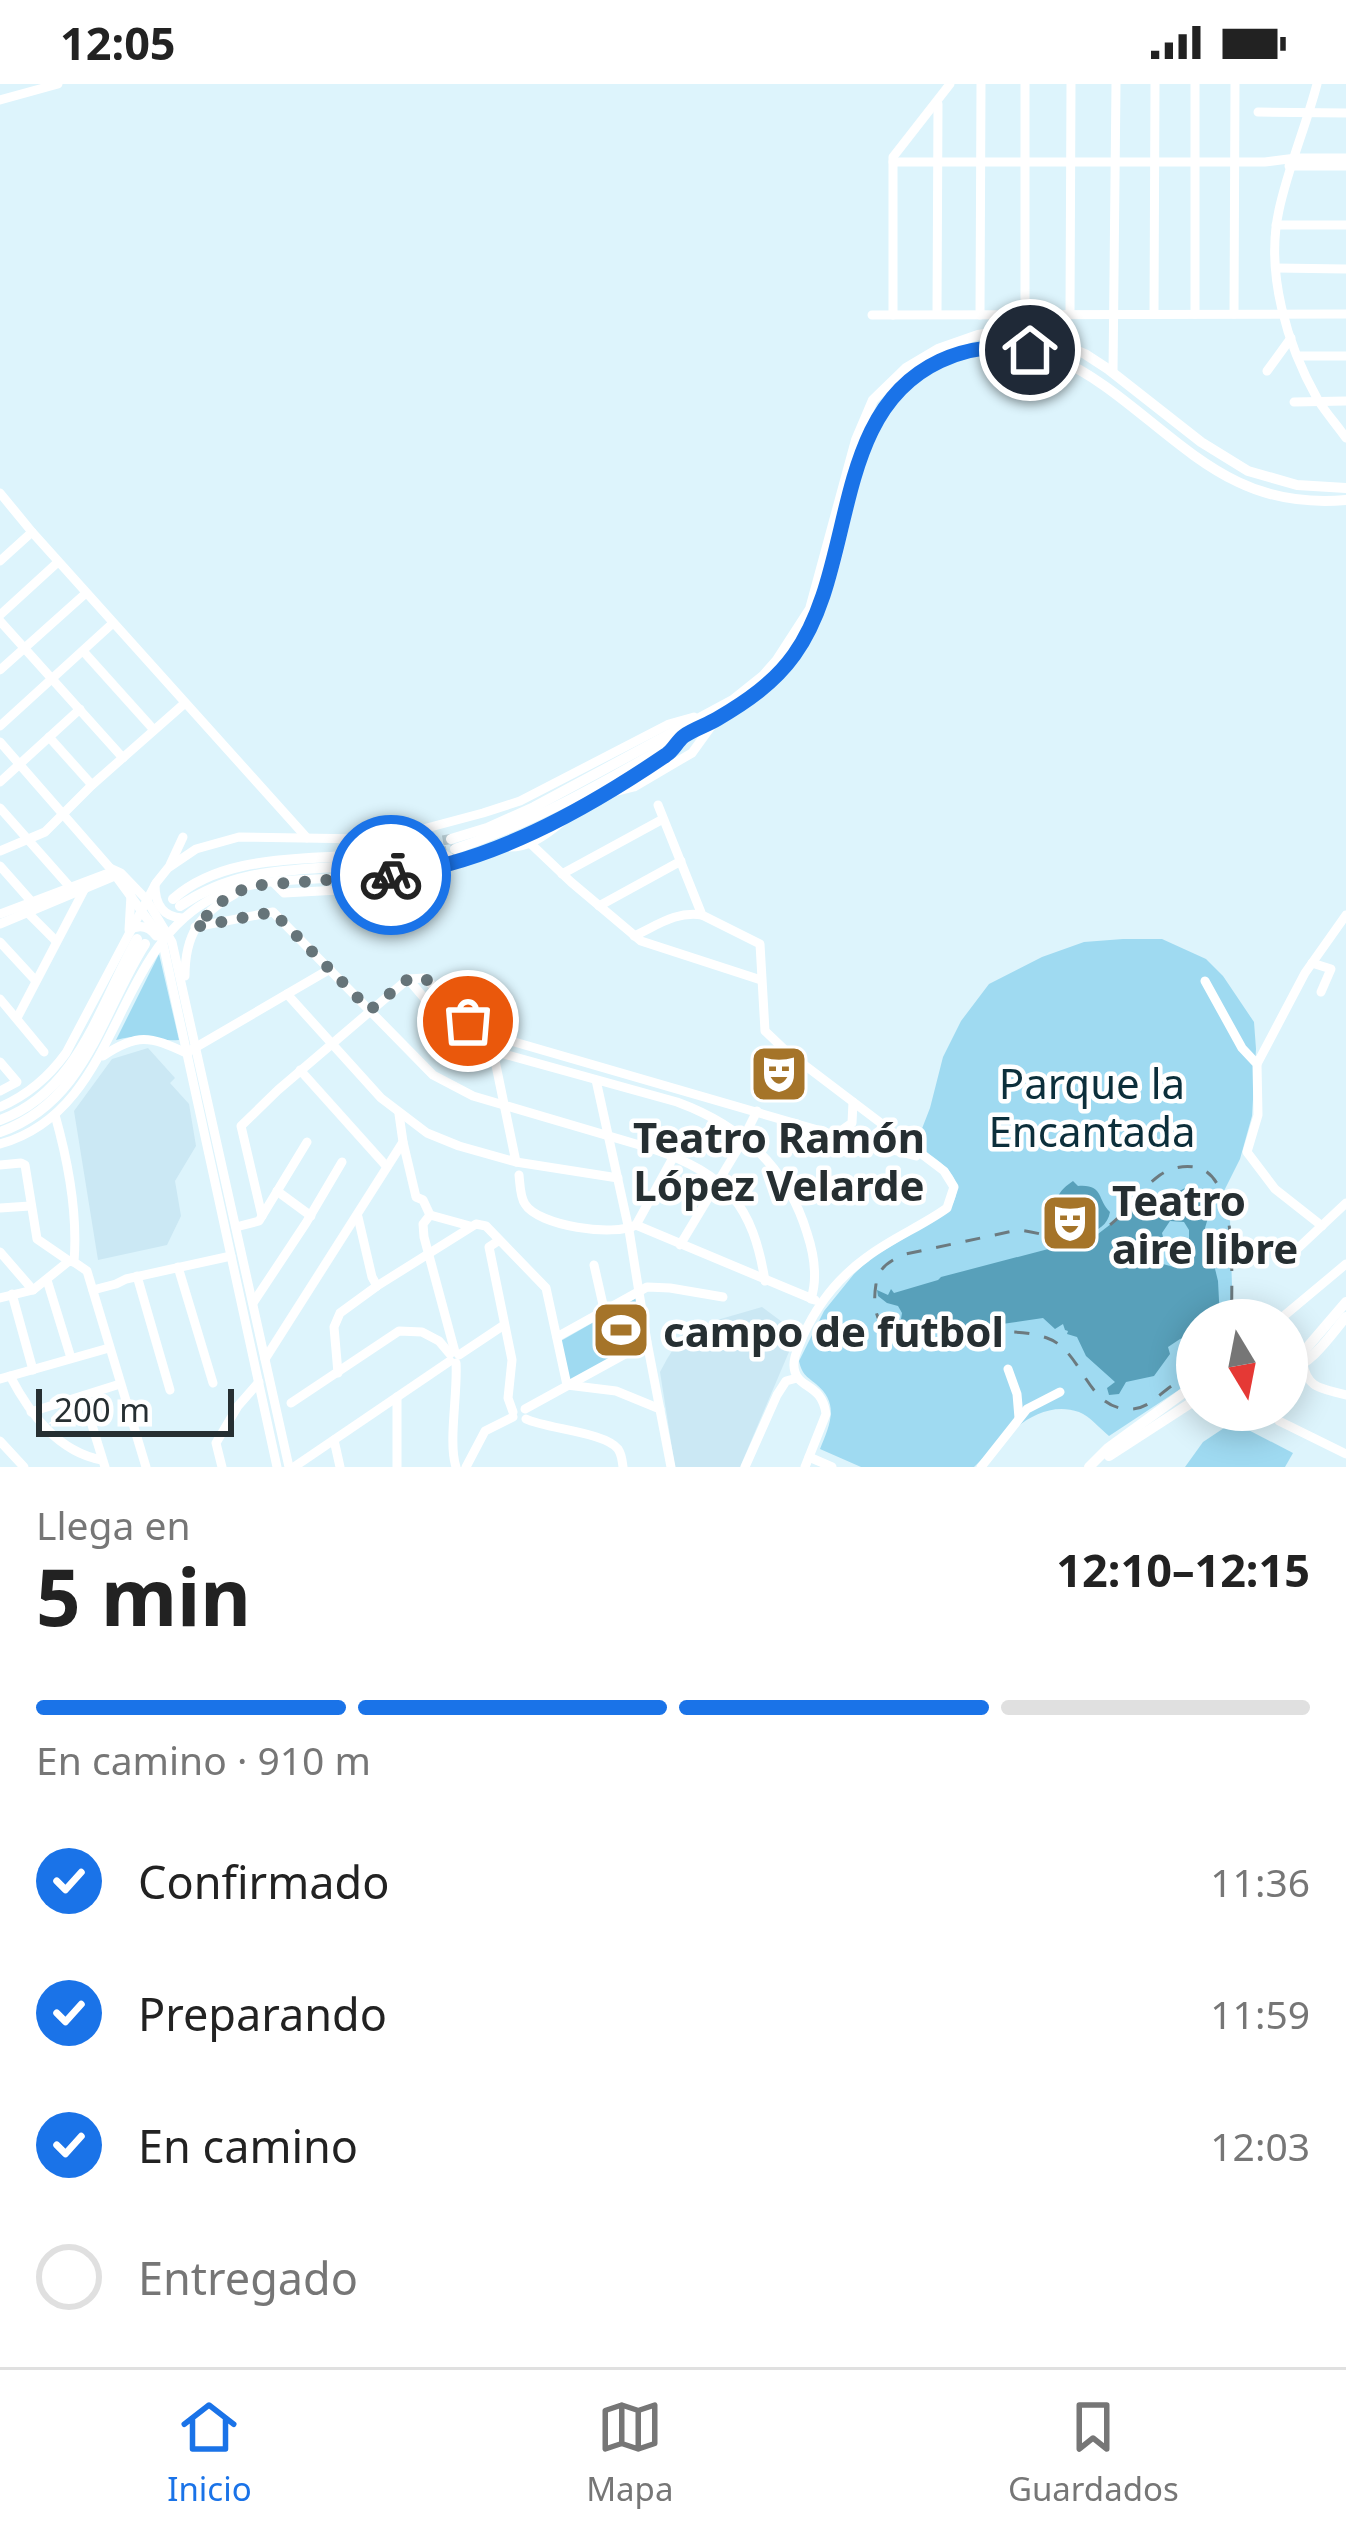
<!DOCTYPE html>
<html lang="es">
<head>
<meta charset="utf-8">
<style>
  :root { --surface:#fff; --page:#f6f6f6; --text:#222; --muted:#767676; --line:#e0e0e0; --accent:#1a73e8 }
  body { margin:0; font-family:"Noto Sans",sans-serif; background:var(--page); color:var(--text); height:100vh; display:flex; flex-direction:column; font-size:45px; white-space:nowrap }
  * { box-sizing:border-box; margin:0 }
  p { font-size:39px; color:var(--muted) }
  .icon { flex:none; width:66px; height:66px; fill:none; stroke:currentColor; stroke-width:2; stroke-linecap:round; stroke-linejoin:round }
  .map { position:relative; height:1383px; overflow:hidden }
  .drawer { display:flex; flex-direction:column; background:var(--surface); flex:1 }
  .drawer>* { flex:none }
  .needle { width:78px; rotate:170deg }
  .fabs { position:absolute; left:1176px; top:1215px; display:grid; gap:24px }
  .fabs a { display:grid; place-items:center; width:132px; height:132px; border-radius:50%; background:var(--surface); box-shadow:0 6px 30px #0003; font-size:60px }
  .scale { position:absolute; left:36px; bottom:30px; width:198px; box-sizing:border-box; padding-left:12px; border:6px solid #262f32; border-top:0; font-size:33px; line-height:42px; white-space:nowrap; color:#262f32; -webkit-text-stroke:9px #fff; paint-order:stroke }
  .pin { position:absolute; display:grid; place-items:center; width:102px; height:102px; color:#fff; margin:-51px; border:6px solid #fff; border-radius:50%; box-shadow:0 3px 12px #0007 }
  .courier { position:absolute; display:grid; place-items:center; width:120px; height:120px; margin:-60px; border:9px solid #1a73e8; border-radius:50%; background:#fff; color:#222; box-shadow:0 3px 15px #0007 }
  .overview em { font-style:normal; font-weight:700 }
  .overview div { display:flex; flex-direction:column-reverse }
  .overview { display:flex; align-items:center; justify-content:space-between; height:204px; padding:0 36px }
  h1 { font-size:78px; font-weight:700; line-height:90px }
  .bar { display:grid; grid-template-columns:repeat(4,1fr); gap:18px 12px; align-content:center; height:144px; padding:0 36px }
  .bar i { height:15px; border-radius:9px; background:var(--line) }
  .bar .current { background:var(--accent) }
  .bar p { grid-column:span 4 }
  ol { padding:0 36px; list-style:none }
  li { display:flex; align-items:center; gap:36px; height:132px }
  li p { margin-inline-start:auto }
  li .icon { padding:12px; border-radius:50%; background:var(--accent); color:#fff; stroke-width:4 }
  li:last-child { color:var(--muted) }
  li i { width:66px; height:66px; border:6px solid var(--line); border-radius:50% }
  .status { display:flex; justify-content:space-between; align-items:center; height:84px; padding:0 60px; background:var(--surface); direction:ltr }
  .status svg { height:33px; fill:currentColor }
  .tabs { display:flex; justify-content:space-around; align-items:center; height:168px; border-top:3px solid var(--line); background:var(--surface); font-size:33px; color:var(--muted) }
  .tabs a { display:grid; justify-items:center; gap:6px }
  .tabs .current { color:var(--accent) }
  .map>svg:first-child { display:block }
  .built { fill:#cbe8f4 }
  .green { fill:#9fdaf1 }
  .water { fill:#58a0ba; fill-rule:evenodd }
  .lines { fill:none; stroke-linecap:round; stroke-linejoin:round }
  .major-tunnel { stroke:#b8cdd4; stroke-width:10; stroke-dasharray:10 5; stroke-linecap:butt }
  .minor { stroke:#fff; stroke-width:9 }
  .major { stroke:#fff; stroke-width:10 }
  .rail { stroke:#6c7a7f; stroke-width:3; stroke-dasharray:15 15; stroke-linecap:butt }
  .done { stroke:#667479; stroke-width:12; stroke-dasharray:0 21.6 }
  .route { stroke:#1a73e8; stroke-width:15 }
  .labels { text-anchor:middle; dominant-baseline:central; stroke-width:9; stroke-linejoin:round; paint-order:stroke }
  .park-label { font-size:42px; fill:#0c2f3b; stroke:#fff }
  .poi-label { font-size:42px; font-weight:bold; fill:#262f32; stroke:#fff; text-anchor:start }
</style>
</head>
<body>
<div class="status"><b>12:05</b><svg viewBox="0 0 49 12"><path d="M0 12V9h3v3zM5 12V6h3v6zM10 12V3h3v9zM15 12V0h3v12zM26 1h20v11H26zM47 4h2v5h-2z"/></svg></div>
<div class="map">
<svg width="1346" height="1383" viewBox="0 0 1346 1383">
  <rect width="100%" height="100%" fill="#ddf4fc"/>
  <!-- built -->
  <g class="built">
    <polygon points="148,964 175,994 170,999 189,1020 196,1062 175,1097 181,1132 167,1161 98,1176 74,1027 112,975"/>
    <polygon points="762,1223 797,1249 740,1383 675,1383 660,1288 667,1275 686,1245"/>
  </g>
  <!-- green -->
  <g class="green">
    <path d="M1123,855h39l44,20 17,17 31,46 2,27 -4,67 -12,43 -16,32 6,28 3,101h-36v58l-88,58c-9,-7 -19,-20 -30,-24 -43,-15 -78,29 -105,55h-113l-41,-18c10,-25 20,-45 -4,-65 -10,-8 -14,-10 -17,-23l25,-50 30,-37 17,-16 77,-46c24,-35 -7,-48 -32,-68l14,-36 13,-51 18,-36 28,-37 53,-27 42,-15z"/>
    <path d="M159,870l20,86c-25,2 -33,-8 -63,0z"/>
    <polygon points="636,1214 644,1257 566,1300 559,1258"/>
    <polygon points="1233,1338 1293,1369 1285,1383 1185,1383 1203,1358"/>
  </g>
  <!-- water -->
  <g class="water">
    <path d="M1073,1097l5,5c26,-2 19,14 32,26 -2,13 -13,19 -24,22l-11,-17 -18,-9c-3,-12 7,-21 16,-27z"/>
    <path d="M1185,1104l9,1 16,10v12l-5,17 13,53 2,39h-23v21l-3,-6 -14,4 -12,8 2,7 -16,22 -28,6 -7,12 -10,1 -2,-7 8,-6 -29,-26 -9,-19 -10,-3 1,-3 -3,-1 -2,-6 -8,5 -12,-11 -62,9h-59l-24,5 -15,-3 8,-8 10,-2 1,-6 -4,-7 -11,-3 -9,-7 -1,-6 11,5 3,-6 3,4 44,-13 3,-3 153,-40 26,-20v-10c12,-7 22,-11 34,-2zM1170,1137l14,1 5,8v12l-7,3 8,4 -7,14 -9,4 -15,-4 -7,-15 7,-11h4l-1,-4z"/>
  </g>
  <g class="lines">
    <!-- major-tunnel -->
    <g class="major-tunnel">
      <polyline points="354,771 451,755"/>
      <polyline points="348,782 410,775 455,765"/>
    </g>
    <!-- minor -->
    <g class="minor">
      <polyline points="1025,0 1025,231"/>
      <path d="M1317,0c-11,42 -29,84 -38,126 -14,63 8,135 39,190 8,13 19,25 28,38"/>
      <polyline points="0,16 58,0"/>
      <polyline points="1258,28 1346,29"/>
      <polyline points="893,78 1265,78 1296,74 1346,74"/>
      <polyline points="1289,82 1346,82"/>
      <polyline points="1276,141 1346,141"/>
      <polyline points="1276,184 1346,185"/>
      <polyline points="1154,229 1155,0"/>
      <polyline points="937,230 938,20"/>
      <polyline points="1070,230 1071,0"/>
      <polyline points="1195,230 1195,0"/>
      <polyline points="1234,230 1235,0"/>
      <polyline points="872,231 1346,230"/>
      <polyline points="893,231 893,73 950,0"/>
      <polyline points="980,231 981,0"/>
      <polyline points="1298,272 1346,272"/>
      <polyline points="1267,287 1291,254"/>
      <polyline points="1113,289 1116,0"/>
      <polyline points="1294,318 1346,317"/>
      <polyline points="0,409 32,448 307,754"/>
      <polyline points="0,477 32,448"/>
      <polyline points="0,531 58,478"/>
      <polyline points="0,537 123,674"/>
      <polyline points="83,567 154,646"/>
      <polyline points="0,586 86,509"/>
      <polyline points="0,642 113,539"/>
      <polyline points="49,653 92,701"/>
      <polyline points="0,658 110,784 121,789 146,815 172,858 289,1383"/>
      <polyline points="0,698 80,625"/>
      <polyline points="614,708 634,703 692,669 715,637"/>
      <path d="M658,721l44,110 58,29 5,87 21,20 158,120 10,16 -7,21c-25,18 -55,30 -80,49 -28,20 -50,48 -64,79 -4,11 -12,24 -8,36 5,17 27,12 31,42l-21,53"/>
      <polyline points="0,724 69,802"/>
      <polyline points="420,746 439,767 454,777"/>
      <path d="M408,749c16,8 21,24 8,38"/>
      <polyline points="388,752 378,769 381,782 390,791"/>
      <path d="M348,756c14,11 16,23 7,38"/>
      <polyline points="531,760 571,798 641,857 761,896"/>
      <path d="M500,762c26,5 45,-10 64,-26"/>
      <polyline points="0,767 45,748 92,701 185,619"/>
      <polyline points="170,781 183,753"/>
      <polyline points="0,782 31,817"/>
      <polyline points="110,784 162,855 277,1383"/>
      <polyline points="562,790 663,735"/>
      <polyline points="274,799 284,809 339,806 347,795"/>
      <path d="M155,801c0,19 8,32 27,33"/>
      <path d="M131,811l-2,35c11,-6 20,-4 27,6"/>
      <polyline points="599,822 681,777"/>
      <polyline points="28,829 56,857"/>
      <polyline points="0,830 106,790"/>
      <polyline points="0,840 117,791"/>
      <path d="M195,843l78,-15 160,163 40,21 180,53c74,25 100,57 112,132"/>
      <path d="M634,852c24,-11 42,-25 68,-21"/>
      <polyline points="0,858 35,896"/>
      <polyline points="1312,879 1331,885 1321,908"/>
      <path d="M185,892c0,-41 14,-62 50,-82"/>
      <path d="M408,895l23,27 24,21 38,24 184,51c63,23 110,65 130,131 7,21 11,44 4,66"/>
      <polyline points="408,895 425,894 468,937 504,955 835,1051 916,1072"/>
      <polyline points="1205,897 1242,964 1257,980 1258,1031 1247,1068 1275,1105 1322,1142"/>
      <polyline points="287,910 381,1014 427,1049 459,1062 516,1078 618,1094"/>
      <polyline points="0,915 44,968"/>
      <polyline points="17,934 84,806"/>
      <polyline points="493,967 516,1078"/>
      <path d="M103,972c34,-23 47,-20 83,-3l144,-84"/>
      <polyline points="0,978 17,998 0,1007"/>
      <polyline points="1257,980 1305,889 1346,831"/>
      <polyline points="300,986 387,1083"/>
      <polyline points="596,996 629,1146 647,1258 671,1383"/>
      <path d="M0,1023c28,-12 48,-29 66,-54l90,-170 12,-15 28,-19 43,-12 127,2 42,-6 75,-20 37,-12 149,-77 25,-7"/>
      <path d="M55,1031c13,46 23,98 19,147l13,9 59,196"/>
      <polyline points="835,1051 852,1039 853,1018"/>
      <polyline points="403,1058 416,1113 423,1116 430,1131 423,1140 424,1153 455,1268"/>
      <path d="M0,1060c122,-34 110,-195 215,-247 48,-24 119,-15 171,-22 87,-10 172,-50 244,-97 18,-12 39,-21 50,-39"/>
      <polyline points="0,1081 21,1079 25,1081 37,1155 69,1177"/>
      <path d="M519,1091c1,9 1,22 6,29 13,22 89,33 111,21l179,75"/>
      <polyline points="277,1107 311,1132"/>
      <polyline points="0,1124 30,1122"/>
      <polyline points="430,1131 470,1142"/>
      <polyline points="262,1132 241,1042 278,1006 408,895"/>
      <polyline points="358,1133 372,1193 377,1202"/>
      <polyline points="636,1141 674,1072"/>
      <polyline points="236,1143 259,1137 307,1058"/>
      <polyline points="498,1157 489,1163 512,1276 508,1314 513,1328"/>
      <polyline points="680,1161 739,1063 757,1027"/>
      <polyline points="1295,1167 1346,1119"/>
      <polyline points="0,1168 33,1206"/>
      <polyline points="594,1181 604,1225"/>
      <polyline points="178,1183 213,1299"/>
      <polyline points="137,1192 170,1306"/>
      <polyline points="47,1196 71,1274"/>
      <polyline points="93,1206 116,1200 126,1195 231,1172"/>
      <polyline points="12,1210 33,1286"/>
      <polyline points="0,1214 33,1206 69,1177 74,1178"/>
      <polyline points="253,1219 306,1139 342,1078"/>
      <polyline points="1279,1236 1346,1180"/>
      <polyline points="557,1253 647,1203 670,1204 723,1213"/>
      <polyline points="459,1271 504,1241"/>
      <polyline points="265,1275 403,1058 399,1030"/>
      <path d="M1303,1280c5,26 20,24 43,31"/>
      <polyline points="1008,1285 1017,1310 1019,1334"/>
      <polyline points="338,1289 334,1243 340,1229 377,1202 476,1140 486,1142 546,1204 567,1301 616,1307 660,1325"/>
      <path d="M10,1292c20,38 48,76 92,84"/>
      <polyline points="0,1295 109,1264"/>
      <polyline points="83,1312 105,1383"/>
      <polyline points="291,1319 399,1247 422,1248 439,1257 450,1270"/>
      <polyline points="525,1325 647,1258"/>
      <polyline points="31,1328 120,1300"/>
      <path d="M526,1335c21,10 79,13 92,30 4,6 4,11 5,18"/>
      <polyline points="1279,1337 1346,1370"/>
      <polyline points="334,1356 340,1383"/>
      <polyline points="0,1357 24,1383"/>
      <polyline points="809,1373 832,1383"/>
      <polyline points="222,1383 216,1359 238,1322 259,1298"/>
      <polyline points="294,1383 450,1277"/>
      <polyline points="397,1383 397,1313"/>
      <path d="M456,1383c-8,-25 2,-74 0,-104"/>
      <polyline points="466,1383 485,1347 513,1333"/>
      <polyline points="745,1383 777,1311 786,1297 797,1294"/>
      <polyline points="981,1383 1027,1325 1060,1308"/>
    </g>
    <!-- major -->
    <g class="major">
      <polyline points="451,755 487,744 534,723 733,616 763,592 777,576 810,525 856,356 873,316 906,284 938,265 978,251 1005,247 1052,256 1085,270 1108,285 1201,358 1248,387 1297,401 1346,404"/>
      <path d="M455,765c77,-26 145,-64 215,-105 54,-32 102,-50 136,-107 32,-55 39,-125 55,-186 17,-41 43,-75 85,-93 122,-51 196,79 292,124 33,16 72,21 108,18"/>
      <path d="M173,815c46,-41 115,-39 173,-43"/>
      <path d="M180,822c55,-37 104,-35 168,-40"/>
      <path d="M0,1036c78,-28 100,-115 137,-181"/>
      <path d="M0,1048c86,-30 101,-119 145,-188"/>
      <polyline points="1287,1278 1304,1267 1346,1218"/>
      <path d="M1287,1287c26,-8 42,-34 59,-54"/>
      <polyline points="1109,1372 1197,1315"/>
      <polyline points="1089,1383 1108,1364 1197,1299"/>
    </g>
    <!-- rail -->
    <path class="rail" d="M1197,1287c-8,4 -16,9 -24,14 -16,10 -25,26 -47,24 -40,-3 -44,-59 -79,-71 -11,-4 -25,-6 -37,-6 -45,0 -148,38 -134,-48 2,-17 15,-24 30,-30l112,-24c26,2 46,15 72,6 30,-10 45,-43 70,-61 10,-7 23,-10 35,-8 46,8 35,117 37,153"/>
  </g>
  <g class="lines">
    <!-- done -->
    <polyline class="done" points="391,791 249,802 221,818 195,843 273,828 370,926 408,895 425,894 468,937"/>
    <!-- route -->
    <path class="route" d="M391,791c98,-11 194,-65 275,-120 8,-5 11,-14 18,-19 10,-7 23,-11 33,-17 29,-17 57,-36 77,-64 64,-89 35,-242 146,-294 28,-13 60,-17 90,-11"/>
  </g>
  <!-- icons -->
  <defs>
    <symbol id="theatre-square" viewBox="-11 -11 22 22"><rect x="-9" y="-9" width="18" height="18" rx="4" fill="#a57429" stroke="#fff"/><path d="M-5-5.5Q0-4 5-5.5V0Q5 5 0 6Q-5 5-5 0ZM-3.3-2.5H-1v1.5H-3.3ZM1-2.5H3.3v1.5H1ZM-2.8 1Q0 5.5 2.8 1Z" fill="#fff"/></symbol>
    <symbol id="stadium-square" viewBox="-11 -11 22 22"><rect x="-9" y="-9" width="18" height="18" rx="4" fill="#a57429" stroke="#fff"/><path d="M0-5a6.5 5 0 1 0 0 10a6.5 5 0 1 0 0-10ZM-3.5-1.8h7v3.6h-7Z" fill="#fff"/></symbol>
  </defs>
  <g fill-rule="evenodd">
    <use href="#theatre-square" x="746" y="957" width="66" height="66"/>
    <use href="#theatre-square" x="1037" y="1106" width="66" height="66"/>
    <use href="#stadium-square" x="588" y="1213" width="66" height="66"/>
  </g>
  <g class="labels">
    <!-- park labels -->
    <g class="park-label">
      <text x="1092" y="998">Parque la<tspan x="1092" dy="48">Encantada</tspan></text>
    </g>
    <!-- poi labels -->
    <g class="poi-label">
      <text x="779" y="1052" text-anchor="middle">Teatro Ramón<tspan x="779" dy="48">López Velarde</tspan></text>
      <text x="1112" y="1115">Teatro<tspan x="1112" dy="48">aire libre</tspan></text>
      <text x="663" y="1246">campo de futbol</text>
    </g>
  </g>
</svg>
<div class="fabs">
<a><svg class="needle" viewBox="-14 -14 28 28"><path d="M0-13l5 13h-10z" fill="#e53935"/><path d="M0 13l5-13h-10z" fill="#767676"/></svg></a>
</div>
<div class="scale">200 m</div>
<div class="pin" style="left:468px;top:937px;background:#ea580c"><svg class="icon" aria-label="bag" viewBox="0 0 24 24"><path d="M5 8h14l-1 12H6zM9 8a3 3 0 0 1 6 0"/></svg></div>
<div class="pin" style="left:1030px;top:266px;background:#1f2937"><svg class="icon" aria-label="home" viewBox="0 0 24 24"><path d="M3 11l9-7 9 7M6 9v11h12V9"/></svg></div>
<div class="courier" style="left:391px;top:791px"><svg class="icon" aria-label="bike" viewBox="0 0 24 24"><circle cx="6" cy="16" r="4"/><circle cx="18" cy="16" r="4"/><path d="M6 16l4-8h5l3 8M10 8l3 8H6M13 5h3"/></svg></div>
</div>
<section class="drawer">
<div class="overview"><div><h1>5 min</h1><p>Llega en</p></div><em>12:10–12:15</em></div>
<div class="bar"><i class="current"></i><i class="current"></i><i class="current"></i><i></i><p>En camino · 910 m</p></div>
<ol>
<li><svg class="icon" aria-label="check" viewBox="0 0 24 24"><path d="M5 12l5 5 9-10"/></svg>Confirmado<p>11:36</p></li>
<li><svg class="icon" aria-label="check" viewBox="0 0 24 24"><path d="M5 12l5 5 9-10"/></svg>Preparando<p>11:59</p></li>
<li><svg class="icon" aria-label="check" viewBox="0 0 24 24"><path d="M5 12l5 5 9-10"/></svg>En camino<p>12:03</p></li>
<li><i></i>Entregado</li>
</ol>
</section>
<nav class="tabs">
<a class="current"><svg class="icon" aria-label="home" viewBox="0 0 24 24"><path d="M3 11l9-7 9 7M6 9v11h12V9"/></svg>Inicio</a>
<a><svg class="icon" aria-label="map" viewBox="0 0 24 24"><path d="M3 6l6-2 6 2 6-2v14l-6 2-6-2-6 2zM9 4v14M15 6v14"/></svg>Mapa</a>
<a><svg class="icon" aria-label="saved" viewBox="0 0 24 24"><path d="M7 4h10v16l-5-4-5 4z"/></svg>Guardados</a>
</nav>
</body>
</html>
